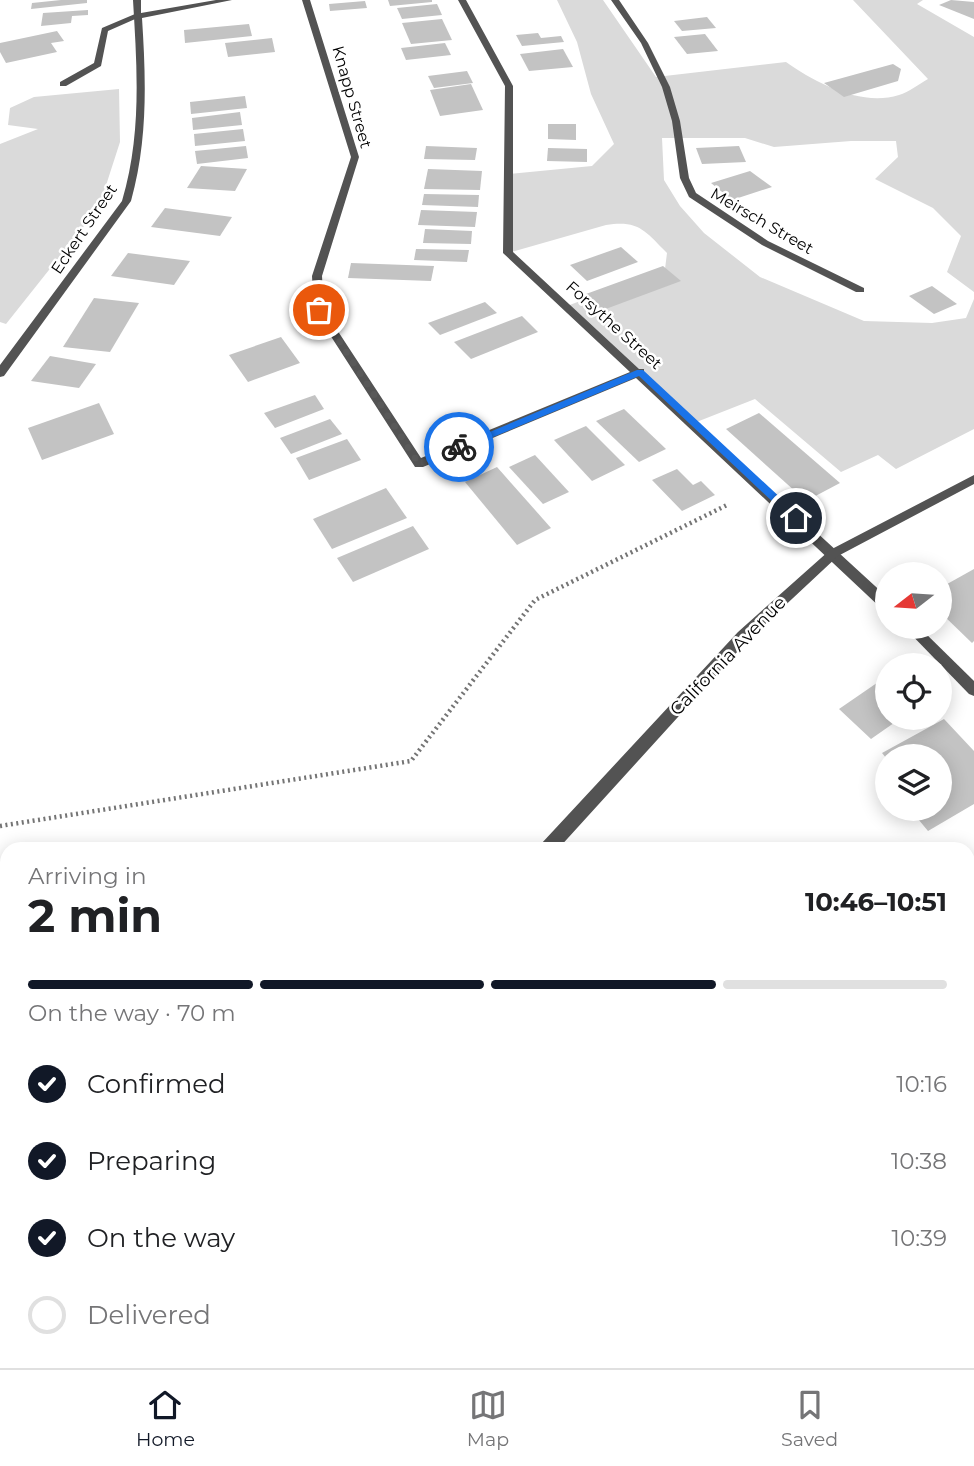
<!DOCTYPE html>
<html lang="en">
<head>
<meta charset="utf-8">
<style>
  :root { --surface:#fff; --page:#f2f2f2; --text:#202124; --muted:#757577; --line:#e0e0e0; --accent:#111827 }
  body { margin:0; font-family:Montserrat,sans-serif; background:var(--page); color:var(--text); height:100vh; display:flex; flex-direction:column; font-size:26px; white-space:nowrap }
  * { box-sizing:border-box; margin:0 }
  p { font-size:23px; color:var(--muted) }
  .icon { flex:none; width:38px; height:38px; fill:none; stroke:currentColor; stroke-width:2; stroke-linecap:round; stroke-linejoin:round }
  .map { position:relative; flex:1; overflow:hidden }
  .panel { position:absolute; left:0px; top:842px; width:975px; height:527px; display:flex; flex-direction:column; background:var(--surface); border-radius:21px 21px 0 0; box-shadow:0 4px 18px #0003 }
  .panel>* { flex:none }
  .needle { width:46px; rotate:253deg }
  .controls { position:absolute; left:875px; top:562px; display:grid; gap:14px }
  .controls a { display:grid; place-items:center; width:77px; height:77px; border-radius:50%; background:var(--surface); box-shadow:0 4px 18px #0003; font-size:35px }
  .pin { position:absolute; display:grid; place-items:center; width:60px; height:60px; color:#fff; margin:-30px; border:4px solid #fff; border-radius:50%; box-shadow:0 2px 7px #0007 }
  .courier { position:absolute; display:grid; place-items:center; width:70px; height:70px; margin:-35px; border:5px solid #1a73e8; border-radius:50%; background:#fff; color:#222; box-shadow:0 2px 9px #0007 }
  .head em { font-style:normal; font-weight:700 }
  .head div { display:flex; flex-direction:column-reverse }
  .head { display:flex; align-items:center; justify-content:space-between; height:119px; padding:0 28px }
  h1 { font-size:46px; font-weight:700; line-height:52px }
  .bar { display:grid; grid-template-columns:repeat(4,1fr); gap:10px 7px; align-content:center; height:84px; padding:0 28px }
  .bar i { height:9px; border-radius:5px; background:var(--line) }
  .bar .active { background:var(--accent) }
  .bar p { grid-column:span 4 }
  ol { padding:0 28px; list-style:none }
  li { display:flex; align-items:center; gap:21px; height:77px }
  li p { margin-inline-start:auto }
  li .icon { padding:7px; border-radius:50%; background:var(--accent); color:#fff; stroke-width:4 }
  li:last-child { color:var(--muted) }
  li i { width:38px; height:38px; border:4px solid var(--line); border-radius:50% }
  .menu { display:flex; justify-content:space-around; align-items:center; height:98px; border-top:2px solid var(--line); background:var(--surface); font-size:19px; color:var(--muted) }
  .menu a { display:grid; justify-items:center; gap:4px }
  .menu .active { color:var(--accent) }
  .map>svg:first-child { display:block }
  .green { fill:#dadada }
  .building { fill:#c3c3c3 }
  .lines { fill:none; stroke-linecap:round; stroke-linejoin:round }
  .path { stroke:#757575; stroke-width:4.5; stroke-dasharray:2 3.5; stroke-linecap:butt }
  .service { fill:#535353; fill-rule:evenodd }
  .minor { fill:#535353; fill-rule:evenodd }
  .tertiary { fill:#535353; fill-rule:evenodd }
  .route { fill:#1a73e8 }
  .done { stroke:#595959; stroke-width:7; stroke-dasharray:0 12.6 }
  .labels { text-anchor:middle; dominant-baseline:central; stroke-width:5; stroke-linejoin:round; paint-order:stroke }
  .far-street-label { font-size:16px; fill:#000; stroke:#fff }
  .street-label { font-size:18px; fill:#000; stroke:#fff }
</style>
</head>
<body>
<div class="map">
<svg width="974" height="1368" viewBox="0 0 974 1368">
  <rect width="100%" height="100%" fill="#fff"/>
  <!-- green -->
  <g class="green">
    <path d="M557,0h46l53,77 130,-15c30,21 75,45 113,33 10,-3 20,-11 29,-16l-75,-79h70l-6,4 57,33v255l-27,-20 14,-36 -28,-28 -58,-29 23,-22 -2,-16h-45l-77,6 -29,-9h-83l2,42 16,26 24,27 56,44 104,44 68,2 34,-5 8,-19v130l-78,40 -18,-14 -37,17 -86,-73 -61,24 -127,-117 98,-37 2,-16c-22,-22 -28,-33 -61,-28l-98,28 1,-79 83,-8 22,-22 -23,-50 -14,-52z"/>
    <polygon points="119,89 120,142 99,207 6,324 0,322 0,144 38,129 8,125 10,108 34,97"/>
  </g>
  <!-- building -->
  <g class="building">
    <polygon points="61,0 87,0 87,3 31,9 32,3"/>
    <polygon points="388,0 432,0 432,2 390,6"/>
    <polygon points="951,0 974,2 974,19 939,5"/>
    <polygon points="365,1 367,8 330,11 329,4"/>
    <polygon points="437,4 442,15 402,19 397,8"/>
    <polygon points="88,10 88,15 72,16 71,23 41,26 43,13"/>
    <polygon points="707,17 716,28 682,31 674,21"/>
    <polygon points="442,19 452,40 411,44 402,23"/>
    <polygon points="249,24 252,36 185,43 184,30"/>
    <polygon points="57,31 64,41 51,43 57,52 6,63 0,52 0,43"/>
    <polygon points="538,33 541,38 561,36 564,42 522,46 516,35"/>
    <polygon points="705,34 718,51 687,54 674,37"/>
    <polygon points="272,38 275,52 228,57 225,43"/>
    <polygon points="445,43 451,55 406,60 401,48"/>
    <polygon points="563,49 573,67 529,71 520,54"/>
    <polygon points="893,64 901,69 898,81 844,97 824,83"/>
    <polygon points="467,71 473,83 434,88 428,76"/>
    <polygon points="471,84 483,110 440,116 430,90"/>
    <polygon points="245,96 247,108 191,114 190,102"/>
    <polygon points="240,112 242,125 193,130 192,118"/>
    <polygon points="548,124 576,124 576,140 548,139"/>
    <polygon points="243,129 245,141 195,146 194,134"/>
    <polygon points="246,146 248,158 197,164 195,151"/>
    <polygon points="426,146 477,148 475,160 424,159"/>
    <polygon points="739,146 746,162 702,164 696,148"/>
    <polygon points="548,148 587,149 587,162 547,161"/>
    <polygon points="201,166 247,169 235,191 187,188"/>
    <polygon points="428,169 482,171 480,190 424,189"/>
    <polygon points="750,171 772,187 732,200 711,183"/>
    <polygon points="424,194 479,195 478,207 422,205"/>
    <polygon points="165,208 232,217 220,236 151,227"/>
    <polygon points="421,210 477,212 475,227 418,225"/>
    <polygon points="425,229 472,231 471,244 423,243"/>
    <polygon points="621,247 638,262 587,281 570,265"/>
    <polygon points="416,249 469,250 467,262 414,260"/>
    <polygon points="128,253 190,261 174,285 111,276"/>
    <polygon points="351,263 434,266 431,281 348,278"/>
    <polygon points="663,266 681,281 603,310 586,294"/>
    <polygon points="932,286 957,304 934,314 909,296"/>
    <polygon points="94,298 139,303 110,352 63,347"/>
    <polygon points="485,302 497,313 440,335 428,323"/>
    <polygon points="522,316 538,332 471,359 454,342"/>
    <polygon points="281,337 300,363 248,382 229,355"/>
    <polygon points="50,356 96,364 79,388 31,381"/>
    <polygon points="315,395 324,409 275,428 264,413"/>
    <polygon points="99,403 114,434 42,460 28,428"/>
    <polygon points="624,409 666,449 639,462 596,421"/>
    <polygon points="759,413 840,483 806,501 726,429"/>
    <polygon points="330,419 342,434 291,454 280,438"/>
    <polygon points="586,426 625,465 592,481 554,440"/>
    <polygon points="347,439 361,460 309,480 296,458"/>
    <polygon points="535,455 569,492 543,504 509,467"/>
    <polygon points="497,467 551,528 517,545 465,482"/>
    <polygon points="677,469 693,485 701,481 715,495 682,511 652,480"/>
    <polygon points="386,488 407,518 332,549 313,519"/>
    <polygon points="413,526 429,549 353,582 337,558"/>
    <polygon points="974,569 974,641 972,643 940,612 940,588"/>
    <polygon points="887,676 887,718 901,718 871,739 839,709"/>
    <polygon points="944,719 974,751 974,804 928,831 909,808 940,808 940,756 887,756 887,759 882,753"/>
  </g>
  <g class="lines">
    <!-- path -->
    <polyline class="path" points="0,826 411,761 535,600 729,504"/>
    <!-- service -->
    <polygon class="service" points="135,14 142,16 108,31 101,66 66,86 60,86 60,82 94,63 102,28"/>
    <!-- minor -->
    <g class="minor">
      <path d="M133,0h8v13l75,-13h16l-90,18c4,62 6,122 -11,183l-127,175 -4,1v-12l122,-164c20,-67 15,-133 11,-201z"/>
      <polygon points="302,0 310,0 359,157 322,276 324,310 421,458 630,372 503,253 505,86 458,0 466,0 513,86 513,252 639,369 644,369 644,374 887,597 887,610 882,609 636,378 423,467 415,467 314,310 312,276 351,157"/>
      <polygon points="611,0 619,0 648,43 670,87 680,121 689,178 696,193 768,241 864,288 864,292 856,292 762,245 689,197 680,178 672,121 662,87 641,43"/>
      <polygon points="903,626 918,626 974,681 974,696 969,694"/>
    </g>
    <!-- tertiary -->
    <g class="tertiary">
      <polygon points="974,475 974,484 838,556 748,640 558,849 539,849 541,844 738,632 830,550"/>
      <polygon points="62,1362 86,1362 84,1368 60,1368"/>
    </g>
  </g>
  <!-- route -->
  <polygon class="route" points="637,370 643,370 799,515 799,520 792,520 639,376 462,450 454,447"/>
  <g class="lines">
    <!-- done -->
    <polyline class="done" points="319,310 419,464 459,447"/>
  </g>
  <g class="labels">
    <!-- far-street labels -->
    <g class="far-street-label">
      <text transform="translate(352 97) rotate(74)">Knapp Street</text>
      <text transform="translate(762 221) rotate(30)">Meirsch Street</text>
      <text transform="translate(84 229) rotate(-56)">Eckert Street</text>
      <text transform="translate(614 325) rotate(42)">Forsythe Street</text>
    </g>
    <!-- street labels -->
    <g class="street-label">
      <text transform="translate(728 656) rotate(-46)">California Avenue</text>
    </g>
  </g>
</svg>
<div class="controls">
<a><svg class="needle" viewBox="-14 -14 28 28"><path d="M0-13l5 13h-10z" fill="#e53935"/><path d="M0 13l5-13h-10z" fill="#757577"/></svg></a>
<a><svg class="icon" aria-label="locate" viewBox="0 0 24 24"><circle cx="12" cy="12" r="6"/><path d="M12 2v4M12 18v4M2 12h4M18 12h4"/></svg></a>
<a><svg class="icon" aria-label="layers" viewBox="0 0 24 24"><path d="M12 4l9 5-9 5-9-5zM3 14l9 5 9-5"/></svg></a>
</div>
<div class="pin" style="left:319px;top:310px;background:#ea580c"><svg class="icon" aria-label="bag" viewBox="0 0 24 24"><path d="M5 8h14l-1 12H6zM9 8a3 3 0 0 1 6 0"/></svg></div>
<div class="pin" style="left:796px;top:518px;background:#1f2937"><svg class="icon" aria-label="home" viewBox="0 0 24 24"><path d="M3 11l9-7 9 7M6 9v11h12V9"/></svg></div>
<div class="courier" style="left:459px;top:447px"><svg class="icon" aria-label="bike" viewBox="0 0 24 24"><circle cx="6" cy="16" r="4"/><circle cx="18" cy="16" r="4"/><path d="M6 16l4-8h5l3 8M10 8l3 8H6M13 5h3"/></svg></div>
<section class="panel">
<div class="head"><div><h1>2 min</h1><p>Arriving in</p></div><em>10:46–10:51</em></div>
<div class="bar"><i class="active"></i><i class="active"></i><i class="active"></i><i></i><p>On the way · 70 m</p></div>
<ol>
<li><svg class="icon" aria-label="check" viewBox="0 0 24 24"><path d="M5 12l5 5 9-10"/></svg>Confirmed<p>10:16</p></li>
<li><svg class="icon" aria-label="check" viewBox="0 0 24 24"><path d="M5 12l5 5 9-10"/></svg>Preparing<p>10:38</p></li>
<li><svg class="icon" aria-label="check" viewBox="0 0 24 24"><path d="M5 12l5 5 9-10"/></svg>On the way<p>10:39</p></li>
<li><i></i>Delivered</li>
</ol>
</section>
</div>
<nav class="menu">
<a class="active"><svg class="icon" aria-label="home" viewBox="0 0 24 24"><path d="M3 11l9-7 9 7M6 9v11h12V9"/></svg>Home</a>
<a><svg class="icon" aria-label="map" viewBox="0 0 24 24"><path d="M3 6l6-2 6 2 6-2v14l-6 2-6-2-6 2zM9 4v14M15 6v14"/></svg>Map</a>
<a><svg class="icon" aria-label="saved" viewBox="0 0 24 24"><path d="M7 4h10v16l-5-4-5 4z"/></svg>Saved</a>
</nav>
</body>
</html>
